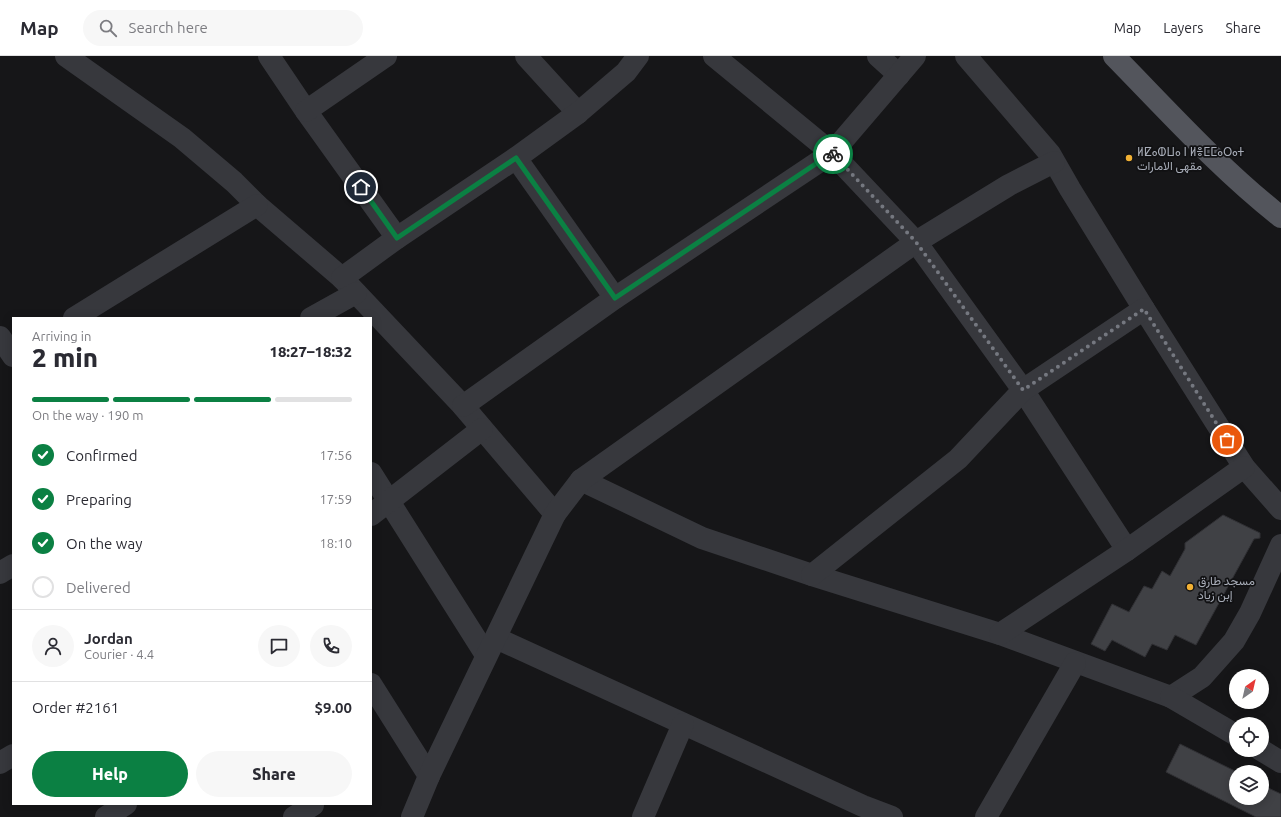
<!DOCTYPE html>
<html lang="en">
<head>
<meta charset="utf-8">
<style>
  :root { --surface:#fff; --page:#f7f7f7; --text:#2b2b33; --muted:#7c7c81; --line:#e1e1e2; --accent:#0b8043 }
  body { margin:0; font-family:Ubuntu,Vazirmatn,"Noto Sans Tifinagh",sans-serif; background:var(--page); color:var(--text); height:100vh; display:flex; flex-direction:column; font-size:15px; white-space:nowrap }
  * { box-sizing:border-box; margin:0 }
  p { font-size:13px; color:var(--muted) }
  .icon { flex:none; width:22px; height:22px; fill:none; stroke:currentColor; stroke-width:2; stroke-linecap:round; stroke-linejoin:round }
  .map { position:relative; flex:1; overflow:hidden }
  .panel { position:absolute; left:12px; top:261px; width:360px; height:488px; display:flex; flex-direction:column; background:var(--surface); border-radius:0px; box-shadow:0 2px 10px #0003 }
  .panel>* { flex:none }
  .needle { width:26px; rotate:34deg }
  .tools { position:absolute; left:1229px; top:613px; display:grid; gap:8px }
  .tools a { display:grid; place-items:center; width:40px; height:40px; border-radius:50%; background:var(--surface); box-shadow:0 2px 10px #0003; font-size:20px }
  .pin { position:absolute; display:grid; place-items:center; width:34px; height:34px; color:#fff; margin:-17px; border:2px solid #fff; border-radius:50%; box-shadow:0 1px 4px #0007 }
  .courier { position:absolute; display:grid; place-items:center; width:40px; height:40px; margin:-20px; border:3px solid #0b8043; border-radius:50%; background:#fff; color:#222; box-shadow:0 1px 5px #0007 }
  .summary em { font-style:normal; font-weight:800 }
  .summary div { display:flex; flex-direction:column-reverse }
  .summary { display:flex; align-items:center; justify-content:space-between; height:68px; padding:0 20px }
  h1 { font-size:26px; font-weight:800; line-height:30px }
  .bar { display:grid; grid-template-columns:repeat(4,1fr); gap:6px 4px; align-content:center; height:48px; padding:0 20px }
  .bar i { height:5px; border-radius:3px; background:var(--line) }
  .bar .on { background:var(--accent) }
  .bar p { grid-column:span 4 }
  .line { display:flex; align-items:center; gap:10px; padding:0 20px; border-top:1px solid var(--line) }
  .line div { flex:1 }
  .round { display:grid; place-items:center; flex:none; width:42px; height:42px; border-radius:21px; background:var(--page) }
  ol { padding:0 20px; list-style:none }
  li { display:flex; align-items:center; gap:12px; height:44px }
  li p { margin-inline-start:auto }
  li .icon { padding:4px; border-radius:50%; background:var(--accent); color:#fff; stroke-width:4 }
  li:last-child { color:var(--muted) }
  li i { width:22px; height:22px; border:2px solid var(--line); border-radius:50% }
  .button { display:flex; gap:8px; margin-top:auto; padding:8px 20px }
  .button a { flex:1; height:46px; border-radius:24px; background:var(--accent); color:#fff; font-size:16px; font-weight:800; line-height:46px; text-align:center }
  .button a+a { background:var(--page); color:var(--text) }
  header { display:flex; align-items:center; gap:24px; box-sizing:border-box; height:56px; padding:0 20px; background:var(--surface); border-bottom:1px solid var(--line) }
  header strong { font-size:19px }
  nav { display:flex; gap:22px; margin-inline-start:auto; font-size:14px }
  .search { width:280px; height:36px; background:var(--page); display:flex; align-items:center; gap:10px; box-sizing:border-box; padding:0 14px; border-radius:22px; color:var(--muted); font-size:15px }
  .map>svg:first-child { display:block }
  .building { fill:#404145; stroke:#303034 }
  .lines { fill:none; stroke-linecap:round; stroke-linejoin:round }
  .minor { stroke:#37383d; stroke-width:22 }
  .primary { stroke:#53555c; stroke-width:22 }
  .done { stroke:#757880; stroke-width:4; stroke-dasharray:0 7.2 }
  .route { stroke:#0b8043; stroke-width:5 }
  .poi-dot { fill:#f2b134; stroke:#111113; stroke-width:1.5 }
  .labels { text-anchor:middle; dominant-baseline:central; stroke-width:3.5; stroke-linejoin:round; paint-order:stroke }
  .poi-label { font-size:12px; fill:#a8adb8; stroke:#111113; text-anchor:start }
</style>
</head>
<body>
<header>
<strong>Map</strong>
<div class="search"><svg class="icon" aria-label="search" viewBox="0 0 24 24"><circle cx="10" cy="10" r="6"/><path d="M15 15l6 6"/></svg>Search here</div>
<nav><a>Map</a><a>Layers</a><a>Share</a></nav>
</header>
<div class="map">
<svg width="1281" height="761" viewBox="0 0 1281 761">
  <rect width="100%" height="100%" fill="#161618"/>
  <!-- building -->
  <g class="building">
    <polygon points="1223,459 1260,477 1260,482 1254,483 1196,589 1175,579 1167,594 1152,588 1145,601 1112,584 1105,595 1091,588 1112,548 1129,556 1144,530 1152,533 1162,515 1170,520 1185,493 1185,487"/>
    <polygon points="1180,688 1237,716 1236,742 1262,742 1262,729 1281,738 1281,761 1256,761 1166,716"/>
  </g>
  <g class="lines">
    <!-- minor -->
    <g class="minor">
      <polyline points="66,0 182,82 234,126 257,149 342,222 463,350 555,458"/>
      <polyline points="269,0 306,55 397,182"/>
      <polyline points="526,0 578,57"/>
      <polyline points="714,0 832,97 916,186 1023,334 1127,494"/>
      <polyline points="878,0 899,19"/>
      <polyline points="966,0 1050,98 1070,133 1144,253 1244,411 1281,453"/>
      <polyline points="306,55 386,0"/>
      <polyline points="516,102 615,242"/>
      <polyline points="342,222 397,182 516,102 578,57 626,16 638,0"/>
      <polyline points="74,262 257,149"/>
      <polyline points="311,262 356,237"/>
      <polyline points="0,281 13,300"/>
      <polyline points="463,350 615,242 832,97 915,0"/>
      <polyline points="371,417 486,599"/>
      <polyline points="581,424 702,482 812,519 1000,578 1171,641 1202,621 1234,585 1250,557 1281,489"/>
      <polyline points="371,459 482,373"/>
      <polyline points="0,517 13,509"/>
      <polyline points="812,519 958,403 1023,334 1144,253"/>
      <polyline points="1000,578 1127,494 1244,411"/>
      <polyline points="496,582 863,750 892,761"/>
      <polyline points="371,628 429,720"/>
      <polyline points="1171,641 1236,679"/>
      <polyline points="1261,694 1281,706"/>
      <polyline points="0,707 13,699"/>
      <polyline points="106,761 126,748"/>
      <polyline points="294,761 313,749"/>
      <polyline points="412,761 429,720 555,458 581,424 916,186 1009,129 1054,106"/>
      <polyline points="643,761 683,668"/>
      <polyline points="986,761 1075,607"/>
    </g>
    <!-- primary -->
    <path class="primary" d="M1114,0c54,55 106,113 167,161"/>
  </g>
  <g class="lines">
    <!-- done -->
    <polyline class="done" points="833,98 916,186 1023,334 1144,253 1227,384"/>
    <!-- route -->
    <polyline class="route" points="361,131 397,182 516,102 615,242 832,97 833,98"/>
  </g>
  <!-- markers -->
  <g class="poi-dot">
    <circle cx="1129" cy="102" r="4"/>
    <circle cx="1190" cy="531" r="4"/>
  </g>
  <g class="labels">
    <!-- poi labels -->
    <g class="poi-label">
      <text x="1137" y="95">ⵍⵇⴰⵀⵡⴰ ⵏ ⵍⴻⵎⵎⴰⵔⴰⵜ<tspan x="1137" dy="14">مقهى الامارات</tspan></text>
      <text x="1198" y="524">مسجد طارق<tspan x="1198" dy="14">إبن زياد</tspan></text>
    </g>
  </g>
</svg>
<div class="tools">
<a><svg class="needle" viewBox="-14 -14 28 28"><path d="M0-13l5 13h-10z" fill="#e53935"/><path d="M0 13l5-13h-10z" fill="#7c7c81"/></svg></a>
<a><svg class="icon" aria-label="locate" viewBox="0 0 24 24"><circle cx="12" cy="12" r="6"/><path d="M12 2v4M12 18v4M2 12h4M18 12h4"/></svg></a>
<a><svg class="icon" aria-label="layers" viewBox="0 0 24 24"><path d="M12 4l9 5-9 5-9-5zM3 14l9 5 9-5"/></svg></a>
</div>
<div class="pin" style="left:1227px;top:384px;background:#ea580c"><svg class="icon" aria-label="bag" viewBox="0 0 24 24"><path d="M5 8h14l-1 12H6zM9 8a3 3 0 0 1 6 0"/></svg></div>
<div class="pin" style="left:361px;top:131px;background:#1f2937"><svg class="icon" aria-label="home" viewBox="0 0 24 24"><path d="M3 11l9-7 9 7M6 9v11h12V9"/></svg></div>
<div class="courier" style="left:833px;top:98px"><svg class="icon" aria-label="bike" viewBox="0 0 24 24"><circle cx="6" cy="16" r="4"/><circle cx="18" cy="16" r="4"/><path d="M6 16l4-8h5l3 8M10 8l3 8H6M13 5h3"/></svg></div>
<section class="panel">
<div class="summary"><div><h1>2 min</h1><p>Arriving in</p></div><em>18:27–18:32</em></div>
<div class="bar"><i class="on"></i><i class="on"></i><i class="on"></i><i></i><p>On the way · 190 m</p></div>
<ol>
<li><svg class="icon" aria-label="check" viewBox="0 0 24 24"><path d="M5 12l5 5 9-10"/></svg>Confirmed<p>17:56</p></li>
<li><svg class="icon" aria-label="check" viewBox="0 0 24 24"><path d="M5 12l5 5 9-10"/></svg>Preparing<p>17:59</p></li>
<li><svg class="icon" aria-label="check" viewBox="0 0 24 24"><path d="M5 12l5 5 9-10"/></svg>On the way<p>18:10</p></li>
<li><i></i>Delivered</li>
</ol>
<div class="line" style="height:72px"><a class="round"><svg class="icon" aria-label="person" viewBox="0 0 24 24"><circle cx="12" cy="8" r="4"/><path d="M4 21q1-7 8-7t8 7"/></svg></a><div><b>Jordan</b><p>Courier · 4.4</p></div><a class="round"><svg class="icon" aria-label="chat" viewBox="0 0 24 24"><path d="M4 5h16v11H9l-5 4z"/></svg></a><a class="round"><svg class="icon" aria-label="phone" viewBox="0 0 24 24"><path d="M5 4h4l2 5-3 2q2 4 5 5l2-3 5 2v4C11 20 4 13 5 4z"/></svg></a></div>
<div class="line" style="height:52px"><div>Order #2161</div><b>$9.00</b></div>
<div class="button"><a>Help</a><a>Share</a></div>
</section>
</div>
</body>
</html>
